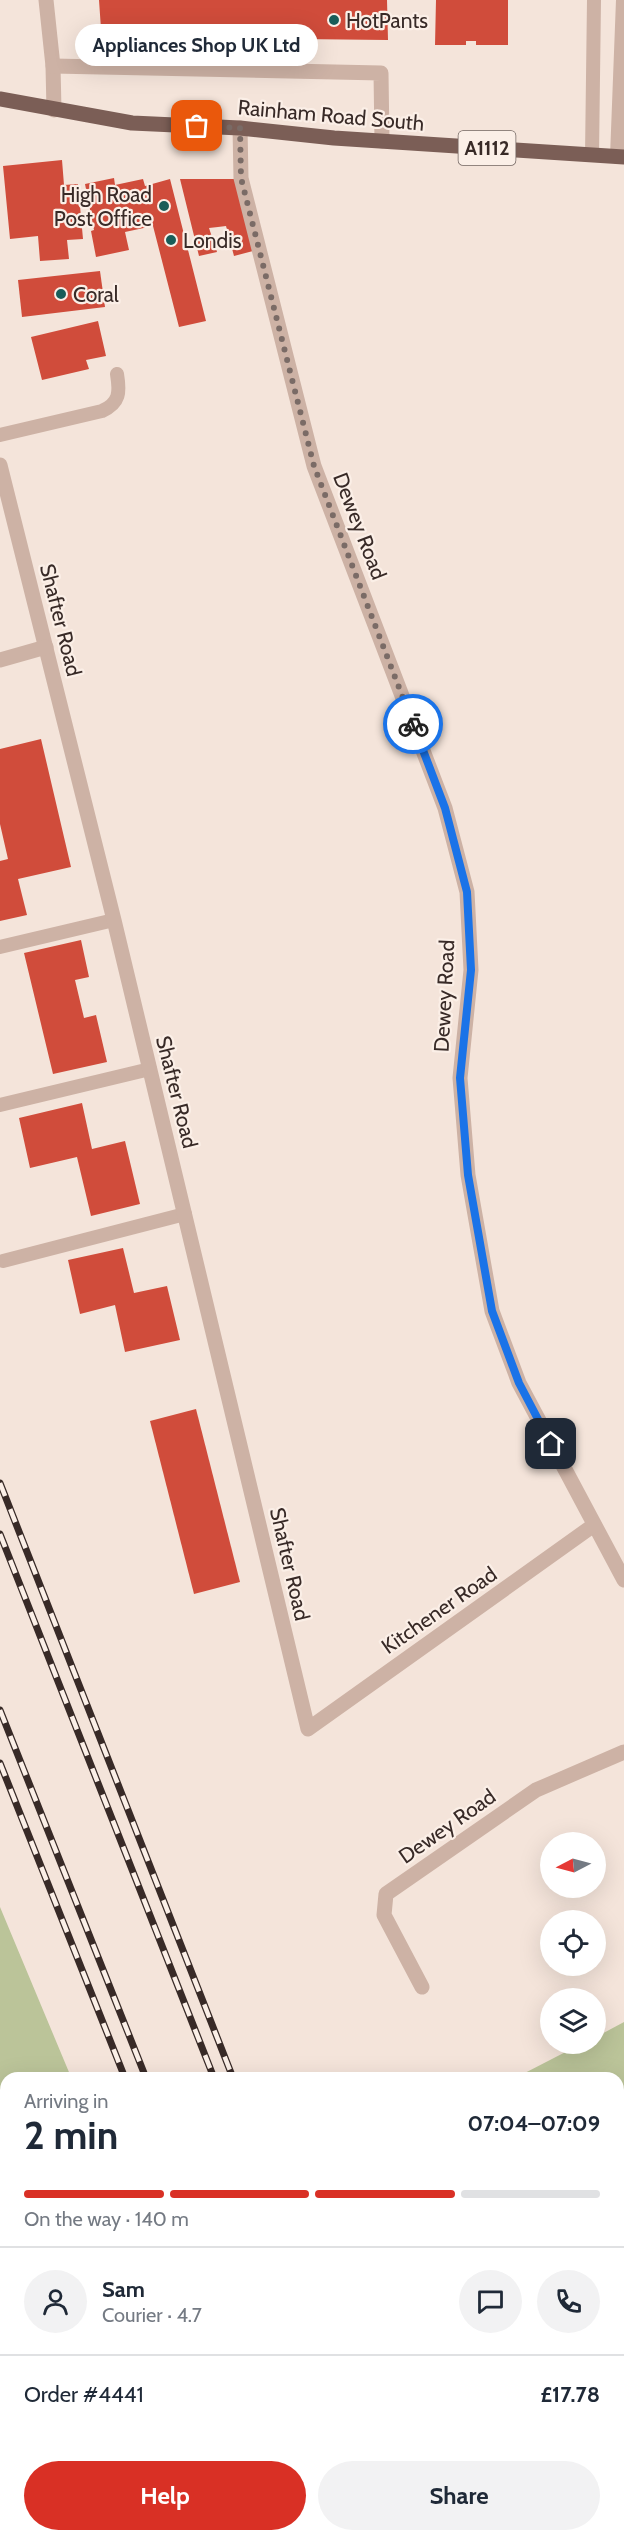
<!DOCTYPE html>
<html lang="en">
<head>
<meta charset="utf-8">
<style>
  :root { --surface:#fff; --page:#f2f2f3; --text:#1f2937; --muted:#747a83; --line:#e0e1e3; --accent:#d93025 }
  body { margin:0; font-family:Cabin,sans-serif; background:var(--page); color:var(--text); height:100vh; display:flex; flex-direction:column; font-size:22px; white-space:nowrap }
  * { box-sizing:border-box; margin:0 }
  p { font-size:20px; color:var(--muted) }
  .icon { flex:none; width:33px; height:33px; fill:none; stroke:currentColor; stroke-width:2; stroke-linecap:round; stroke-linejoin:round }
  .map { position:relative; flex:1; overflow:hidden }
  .details { position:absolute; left:0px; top:2072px; width:624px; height:470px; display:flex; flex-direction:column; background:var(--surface); border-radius:18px 18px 0 0; box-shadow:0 6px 24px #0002 }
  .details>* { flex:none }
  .needle { width:39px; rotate:264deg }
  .buttons { position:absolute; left:540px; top:1832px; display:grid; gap:12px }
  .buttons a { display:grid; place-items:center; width:66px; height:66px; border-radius:50%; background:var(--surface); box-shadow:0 6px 24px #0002; font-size:30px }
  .pin { position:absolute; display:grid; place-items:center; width:51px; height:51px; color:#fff; margin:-26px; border-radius:12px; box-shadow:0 3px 9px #0006 }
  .courier { position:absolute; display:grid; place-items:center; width:60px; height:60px; margin:-30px; border:4px solid #1a73e8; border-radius:50%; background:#fff; color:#222; box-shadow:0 2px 8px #0007 }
  .bubble { position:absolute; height:42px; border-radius:21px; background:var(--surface); box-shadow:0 6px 24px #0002; font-size:20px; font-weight:700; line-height:42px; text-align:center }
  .summary em { font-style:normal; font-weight:700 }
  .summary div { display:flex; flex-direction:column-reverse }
  .summary { display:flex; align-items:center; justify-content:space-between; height:102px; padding:0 24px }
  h1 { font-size:39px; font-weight:700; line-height:45px }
  .bar { display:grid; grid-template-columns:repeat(4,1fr); gap:9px 6px; align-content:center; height:72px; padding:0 24px }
  .bar i { height:8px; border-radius:4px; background:var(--line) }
  .bar .on { background:var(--accent) }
  .bar p { grid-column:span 4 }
  .line { display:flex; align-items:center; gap:15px; padding:0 24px; border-top:2px solid var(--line) }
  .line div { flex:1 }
  .round { display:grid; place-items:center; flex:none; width:63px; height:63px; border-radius:32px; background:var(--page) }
  .button { display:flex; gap:12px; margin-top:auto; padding:12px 24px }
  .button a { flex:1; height:69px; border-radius:36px; background:var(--accent); color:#fff; font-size:24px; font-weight:700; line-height:69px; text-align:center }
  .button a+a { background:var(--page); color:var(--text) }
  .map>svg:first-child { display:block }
  .green { fill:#bbc499 }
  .building { fill:#d04c3b }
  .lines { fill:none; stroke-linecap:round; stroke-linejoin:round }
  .path { stroke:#b99c8f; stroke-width:4; stroke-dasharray:3 3; stroke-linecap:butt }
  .lane { stroke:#cdb2a5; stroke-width:14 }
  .street { stroke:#cdb2a5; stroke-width:15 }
  .primary { stroke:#7b5e56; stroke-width:15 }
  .rail-casing { stroke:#382a27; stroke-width:7 }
  .rail { stroke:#fbefe7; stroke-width:4.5; stroke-dasharray:14; stroke-linecap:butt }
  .path-bridge { stroke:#b99c8f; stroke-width:4; stroke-dasharray:3 3; stroke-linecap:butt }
  .done { stroke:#7a6b66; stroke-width:6; stroke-dasharray:0 10.8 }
  .route { stroke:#1a73e8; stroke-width:8 }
  .poi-dot { fill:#195d59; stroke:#fbefe7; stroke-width:2 }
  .labels { text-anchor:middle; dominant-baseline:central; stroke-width:4.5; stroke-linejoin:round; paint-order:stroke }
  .shield { fill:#fbefe7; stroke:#726561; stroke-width:1.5 }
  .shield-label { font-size:20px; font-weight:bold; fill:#382a27 }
  .poi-label { font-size:21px; fill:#382a27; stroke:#fbefe7; text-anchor:start }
  .street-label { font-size:21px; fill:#382a27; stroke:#fbefe7 }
</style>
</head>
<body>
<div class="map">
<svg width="624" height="2540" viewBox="0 0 624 2540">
  <rect width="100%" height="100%" fill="#f4e4da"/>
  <!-- green -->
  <g class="green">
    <polygon points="0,1907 71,2077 6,2078 6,2535 179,2535 167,2540 0,2540"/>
    <polygon points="624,2022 624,2345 618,2351 618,2078 517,2077 583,2043 596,2043 596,2037"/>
    <polygon points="210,2535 284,2535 285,2540 196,2540"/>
  </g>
  <!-- building -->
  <g class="building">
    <polygon points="99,0 387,0 388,40 222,38 120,40 107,36 101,29"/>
    <polygon points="436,0 508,0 508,45 476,45 476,41 466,41 466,45 435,45"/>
    <polygon points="62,160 64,185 78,184 83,239 67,240 69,259 40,261 38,236 10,239 3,166"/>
    <polygon points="114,178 115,185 143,179 145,186 170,179 206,321 179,327 153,226 125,232 129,250 96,257 91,231 94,230 85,184"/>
    <polygon points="180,179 235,179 253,251 234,256 226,226 218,227 209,228 217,252 199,256"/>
    <polygon points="100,271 105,307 22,317 18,280"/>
    <polygon points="98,321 106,356 86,360 89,369 42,380 31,337"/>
    <polygon points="41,739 71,867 18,879 27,915 0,921 0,861 8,859 0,824 0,749"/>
    <polygon points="81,940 89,977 75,980 84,1018 96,1015 107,1062 53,1074 24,953"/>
    <polygon points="82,1103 92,1149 125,1141 140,1204 91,1216 77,1157 30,1168 19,1118"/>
    <polygon points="123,1248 134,1293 167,1286 180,1340 125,1352 115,1305 80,1314 68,1260"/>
    <polygon points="196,1409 240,1582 194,1594 150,1421"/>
    <polygon points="624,2475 624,2487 618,2480"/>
  </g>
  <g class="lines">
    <!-- path -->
    <g class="path">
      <polyline points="618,2373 624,2369"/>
      <polyline points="291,2535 293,2540"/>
      <polyline points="186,2540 199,2535"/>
    </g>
    <!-- lane -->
    <g class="lane">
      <polyline points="592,155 594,0"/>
      <polyline points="617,157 623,0"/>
      <path d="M0,435l102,-24c18,-8 18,-19 15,-37"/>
      <polyline points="0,947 114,920"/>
      <polyline points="0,1105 150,1069"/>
      <polyline points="3,1261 185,1214"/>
    </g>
    <!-- street -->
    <g class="street">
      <polyline points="46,0 53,66 54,110"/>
      <polyline points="53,66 381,73 382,141"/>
      <polyline points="240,128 241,178 314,466 445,808 467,892 471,970 460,1078 468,1175 492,1311 519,1383 624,1580"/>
      <polyline points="0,465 114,920 308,1729 594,1525"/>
      <polyline points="0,660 46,647"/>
      <polyline points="422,1987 384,1915 386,1894 536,1790 624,1752"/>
      <polyline points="461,2535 462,2535"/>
      <polyline points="568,2535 572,2540"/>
    </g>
    <!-- primary -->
    <polyline class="primary" points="0,99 132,123 240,128 334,138 624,157"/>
    <defs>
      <g id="rail">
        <polyline points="0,1483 233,2078"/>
        <polyline points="0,1534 214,2078"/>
        <polyline points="0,1710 146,2078"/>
        <polyline points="0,1763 125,2078"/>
        <polyline points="311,2535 313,2540"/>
        <polyline points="331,2535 333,2540"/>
        <polyline points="393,2535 395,2540"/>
        <polyline points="413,2535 415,2540"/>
      </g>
    </defs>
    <!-- rail casing -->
    <use href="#rail" class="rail-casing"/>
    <!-- rail -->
    <use href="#rail" class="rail"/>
    <!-- path-bridge -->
    <polyline class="path-bridge" points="318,2540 331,2535"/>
  </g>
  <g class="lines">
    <!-- done -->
    <polyline class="done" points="197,126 240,128 241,178 314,466 413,724"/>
    <!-- route -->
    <polyline class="route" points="413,724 445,808 467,892 471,970 460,1078 468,1175 492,1311 519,1383 551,1444"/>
  </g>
  <!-- markers -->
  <g class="poi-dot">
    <circle cx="334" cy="20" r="6"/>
    <circle cx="164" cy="206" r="6"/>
    <circle cx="171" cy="240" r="6"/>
    <circle cx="61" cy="294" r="6"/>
  </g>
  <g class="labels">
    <!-- shield labels -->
    <rect class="shield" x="458.5" y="131" width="57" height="34" rx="4.5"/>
    <g class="shield-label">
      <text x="487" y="148">A1112</text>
    </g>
    <!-- poi labels -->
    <g class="poi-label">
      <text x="346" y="20">HotPants</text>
      <text x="152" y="194" text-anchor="end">High Road<tspan x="152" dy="24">Post Office</tspan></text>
      <text x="183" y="240">Londis</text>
      <text x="73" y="294">Coral</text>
    </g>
    <!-- street labels -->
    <g class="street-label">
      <text transform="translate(331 115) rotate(5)">Rainham Road South</text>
      <text transform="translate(360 526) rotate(69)">Dewey Road</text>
      <text transform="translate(61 620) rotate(76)">Shafter Road</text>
      <text transform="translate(444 996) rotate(-87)">Dewey Road</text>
      <text transform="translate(177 1092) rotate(76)">Shafter Road</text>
      <text transform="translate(290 1564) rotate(77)">Shafter Road</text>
      <text transform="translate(439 1610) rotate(-35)">Kitchener Road</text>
      <text transform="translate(447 1826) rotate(-35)">Dewey Road</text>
    </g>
  </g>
</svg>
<div class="buttons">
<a><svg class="needle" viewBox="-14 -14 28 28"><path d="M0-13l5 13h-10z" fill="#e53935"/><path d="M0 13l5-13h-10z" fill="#747a83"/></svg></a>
<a><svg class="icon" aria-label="locate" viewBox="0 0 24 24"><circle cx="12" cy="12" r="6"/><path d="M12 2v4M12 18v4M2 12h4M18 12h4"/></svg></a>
<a><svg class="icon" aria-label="layers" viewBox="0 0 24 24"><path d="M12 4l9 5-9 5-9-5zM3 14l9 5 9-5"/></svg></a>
</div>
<div class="pin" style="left:197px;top:126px;background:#ea580c"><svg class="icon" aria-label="bag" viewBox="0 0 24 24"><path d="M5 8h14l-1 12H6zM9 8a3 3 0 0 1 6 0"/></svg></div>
<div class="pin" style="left:551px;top:1444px;background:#1f2937"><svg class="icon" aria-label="home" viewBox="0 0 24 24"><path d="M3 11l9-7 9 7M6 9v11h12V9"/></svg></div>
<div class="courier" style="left:413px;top:724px"><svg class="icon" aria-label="bike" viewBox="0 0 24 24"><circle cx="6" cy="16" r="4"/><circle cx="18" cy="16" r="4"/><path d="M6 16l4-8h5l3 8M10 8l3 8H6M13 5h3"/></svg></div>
<div class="bubble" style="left:75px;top:24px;width:243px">Appliances Shop UK Ltd</div>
<section class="details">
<div class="summary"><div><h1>2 min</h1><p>Arriving in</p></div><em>07:04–07:09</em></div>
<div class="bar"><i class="on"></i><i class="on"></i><i class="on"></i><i></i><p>On the way · 140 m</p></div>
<div class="line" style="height:108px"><a class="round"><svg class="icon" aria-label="person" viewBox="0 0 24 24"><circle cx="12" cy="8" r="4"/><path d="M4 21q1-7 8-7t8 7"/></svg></a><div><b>Sam</b><p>Courier · 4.7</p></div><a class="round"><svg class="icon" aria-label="chat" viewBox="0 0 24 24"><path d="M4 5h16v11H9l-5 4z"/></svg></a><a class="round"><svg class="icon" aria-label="phone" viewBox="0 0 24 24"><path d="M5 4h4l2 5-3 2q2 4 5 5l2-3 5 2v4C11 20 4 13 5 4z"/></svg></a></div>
<div class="line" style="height:78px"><div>Order #4441</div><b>£17.78</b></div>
<div class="button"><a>Help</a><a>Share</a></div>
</section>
</div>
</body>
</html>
